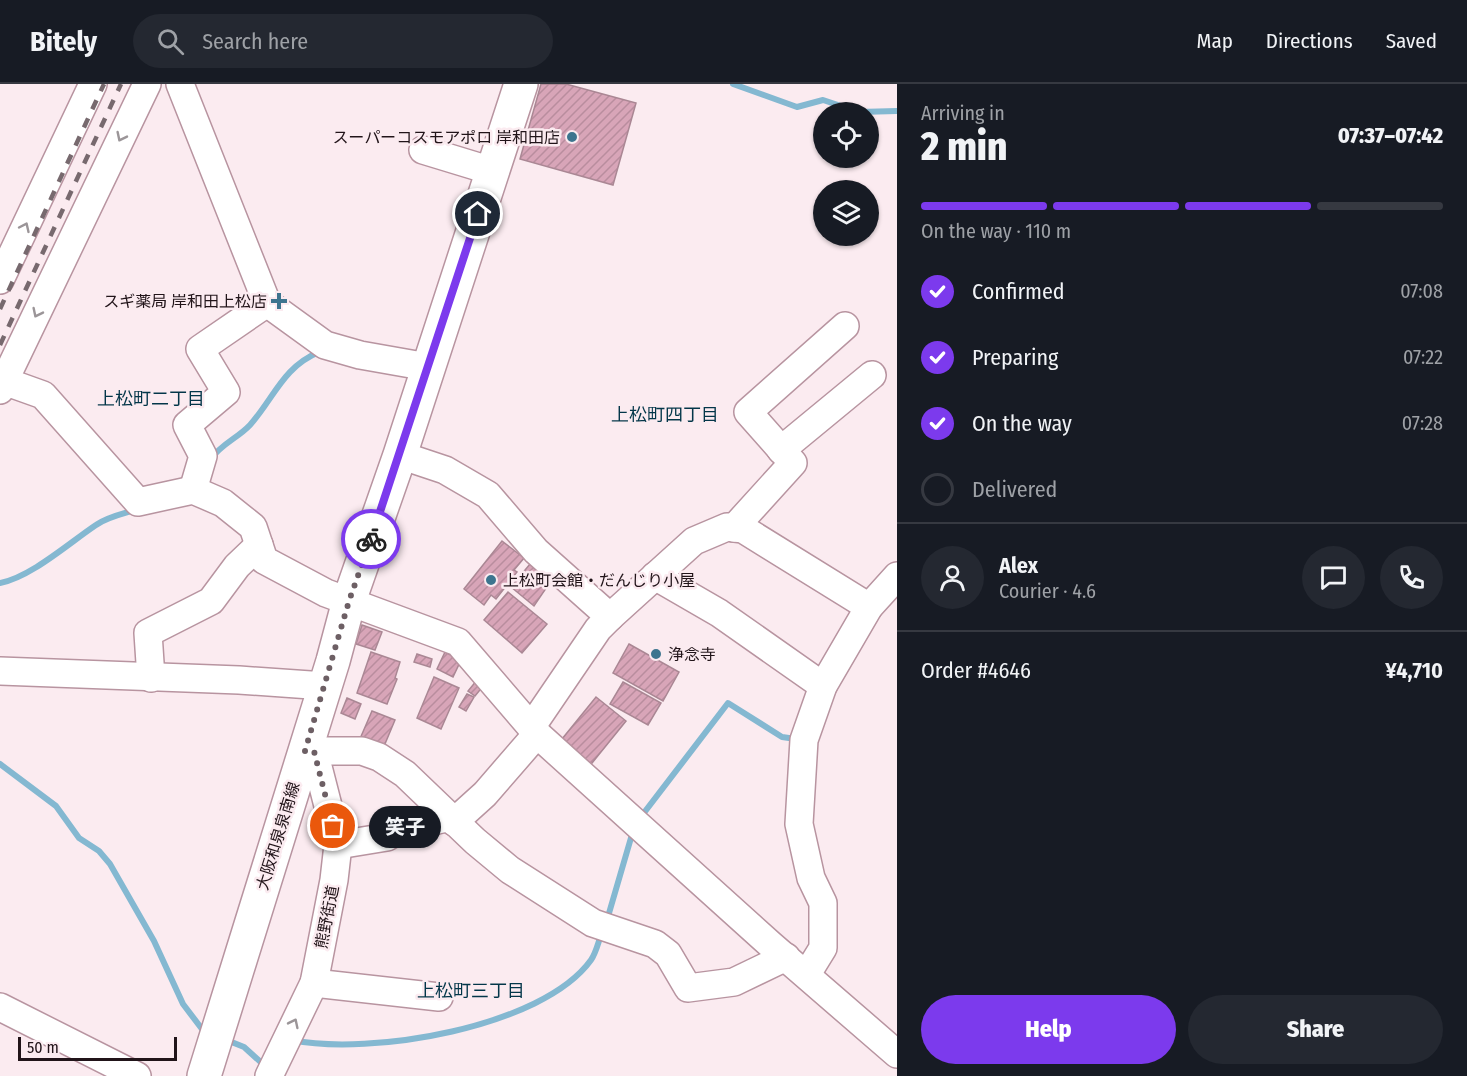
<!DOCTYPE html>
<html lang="en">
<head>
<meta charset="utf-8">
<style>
  :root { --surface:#171b24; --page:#242831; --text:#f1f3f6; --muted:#9ea1a6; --line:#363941; --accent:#7c3aed }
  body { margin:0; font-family:"Fira Sans Condensed","Noto Sans JP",sans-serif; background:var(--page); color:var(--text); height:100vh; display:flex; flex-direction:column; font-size:22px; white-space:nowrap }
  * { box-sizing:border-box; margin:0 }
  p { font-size:20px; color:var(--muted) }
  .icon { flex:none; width:33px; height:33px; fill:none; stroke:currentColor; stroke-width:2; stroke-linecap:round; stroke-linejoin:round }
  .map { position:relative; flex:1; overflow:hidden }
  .panel { display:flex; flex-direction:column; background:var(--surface); width:570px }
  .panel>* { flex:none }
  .buttons { position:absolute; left:813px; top:18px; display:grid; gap:12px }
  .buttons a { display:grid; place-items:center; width:66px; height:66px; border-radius:50%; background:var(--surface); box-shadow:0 2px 4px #0004; font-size:30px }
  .scale { position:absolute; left:18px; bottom:15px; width:159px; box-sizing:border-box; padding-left:6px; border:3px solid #211419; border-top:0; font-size:16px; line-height:21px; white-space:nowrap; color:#211419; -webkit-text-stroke:4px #fbebf0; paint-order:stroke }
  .pin { position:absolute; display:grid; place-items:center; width:51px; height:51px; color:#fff; margin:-26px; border:3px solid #fff; border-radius:50%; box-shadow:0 2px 6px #0007 }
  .courier { position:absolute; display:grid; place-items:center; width:60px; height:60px; margin:-30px; border:4px solid #7c3aed; border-radius:50%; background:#fff; color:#222; box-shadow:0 2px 8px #0007 }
  .bubble { position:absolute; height:42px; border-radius:21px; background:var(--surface); box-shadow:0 2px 4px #0004; font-size:20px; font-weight:800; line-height:42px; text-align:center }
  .summary em { font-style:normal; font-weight:800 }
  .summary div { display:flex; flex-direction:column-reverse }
  .summary { display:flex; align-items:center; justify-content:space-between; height:102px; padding:0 24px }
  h1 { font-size:39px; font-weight:800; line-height:45px }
  .bar { display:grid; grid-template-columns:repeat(4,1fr); gap:9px 6px; align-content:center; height:72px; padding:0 24px }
  .bar i { height:8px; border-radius:4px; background:var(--line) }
  .bar .current { background:var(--accent) }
  .bar p { grid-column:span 4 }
  .line { display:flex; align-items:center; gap:15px; padding:0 24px; border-top:2px solid var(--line) }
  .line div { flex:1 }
  .round { display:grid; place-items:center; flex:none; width:63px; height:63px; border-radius:32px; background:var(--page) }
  ol { padding:0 24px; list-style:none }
  li { display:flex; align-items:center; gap:18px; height:66px }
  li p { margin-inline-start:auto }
  li .icon { padding:6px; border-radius:50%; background:var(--accent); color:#fff; stroke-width:4 }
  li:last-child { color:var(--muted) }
  li i { width:33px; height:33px; border:3px solid var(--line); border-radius:50% }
  .cta { display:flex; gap:12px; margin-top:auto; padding:12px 24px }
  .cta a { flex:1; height:69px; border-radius:36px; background:var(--accent); color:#fff; font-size:24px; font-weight:800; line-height:69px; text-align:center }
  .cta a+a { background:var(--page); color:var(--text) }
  header { display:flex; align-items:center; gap:36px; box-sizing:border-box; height:84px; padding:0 30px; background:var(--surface); border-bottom:2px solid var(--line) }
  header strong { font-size:28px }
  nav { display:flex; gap:33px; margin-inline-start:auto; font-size:21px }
  .search { width:420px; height:54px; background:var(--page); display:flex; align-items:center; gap:15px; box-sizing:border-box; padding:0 21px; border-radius:33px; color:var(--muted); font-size:22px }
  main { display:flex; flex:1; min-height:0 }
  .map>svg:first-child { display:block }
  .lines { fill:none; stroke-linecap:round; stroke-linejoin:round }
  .stream { stroke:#84b8d1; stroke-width:6 }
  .building { fill:url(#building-hatch); stroke:#aa8794; stroke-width:1.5 }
  .minor-casing { stroke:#b894a0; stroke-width:30 }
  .major-casing { stroke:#b894a0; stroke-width:36 }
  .minor { stroke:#fff; stroke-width:27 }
  .major { stroke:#fff; stroke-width:33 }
  .rail { stroke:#77696e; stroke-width:4.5; stroke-dasharray:10 10; stroke-linecap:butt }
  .oneway { stroke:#9b9598 }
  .done { stroke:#6d5f64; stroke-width:6; stroke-dasharray:0 10.8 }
  .route { stroke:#7c3aed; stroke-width:8 }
  .poi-dot { fill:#3d758f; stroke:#fbebf0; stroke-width:2 }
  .labels { text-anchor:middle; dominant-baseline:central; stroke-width:5; stroke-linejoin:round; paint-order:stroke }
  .poi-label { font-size:16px; fill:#211419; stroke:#fbebf0; text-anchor:end }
  .street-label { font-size:16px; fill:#211419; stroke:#fbebf0 }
  .neighbourhood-label { font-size:18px; fill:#033649; stroke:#fbebf0 }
</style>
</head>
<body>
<header>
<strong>Bitely</strong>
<div class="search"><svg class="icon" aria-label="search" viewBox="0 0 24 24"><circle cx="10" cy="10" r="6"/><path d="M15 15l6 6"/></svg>Search here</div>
<nav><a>Map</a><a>Directions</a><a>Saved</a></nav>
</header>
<main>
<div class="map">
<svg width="897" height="992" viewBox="0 0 897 992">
  <defs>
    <pattern id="building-hatch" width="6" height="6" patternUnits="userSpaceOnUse" patternTransform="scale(1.5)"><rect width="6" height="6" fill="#d8a5b8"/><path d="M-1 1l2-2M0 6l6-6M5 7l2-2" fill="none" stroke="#b98d9e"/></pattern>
  </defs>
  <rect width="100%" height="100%" fill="#fbebf0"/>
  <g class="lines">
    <!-- stream -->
    <g class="stream">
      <polyline points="733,0 797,23 823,16 859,28 897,27"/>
      <path d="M211,375c10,-15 27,-21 39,-34 24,-27 33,-58 69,-73"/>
      <path d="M0,499c31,-6 69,-40 96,-58 11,-8 26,-11 39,-15"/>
      <polyline points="0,680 56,722 79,754 99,767 110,780 154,857 183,920 205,949"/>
      <polyline points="640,734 728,619 782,653 796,655"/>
      <polyline points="607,836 633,747"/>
      <path d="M292,956c77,16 250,-12 299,-80 5,-7 7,-17 10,-25"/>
      <polyline points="229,957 244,963 265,982"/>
    </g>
  </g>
  <!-- building -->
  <g class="building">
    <polygon points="541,0 566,0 636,19 613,101 520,75"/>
    <polygon points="502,457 524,474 514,486 517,488 496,515 491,511 484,521 464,505"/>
    <polygon points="530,480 551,497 534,522 511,503"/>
    <polygon points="508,508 547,540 522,569 484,536"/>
    <polygon points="362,541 382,548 375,566 356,560"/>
    <polygon points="629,560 679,588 663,617 613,589"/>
    <polygon points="371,568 400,578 395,594 397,595 387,620 357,609"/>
    <polygon points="445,568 461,576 453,593 437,585"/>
    <polygon points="417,570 432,575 430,583 414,578"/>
    <polygon points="434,593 459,604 441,645 417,634"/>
    <polygon points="477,596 484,601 475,612 468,607"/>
    <polygon points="623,598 661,619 648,641 610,620"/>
    <polygon points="467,610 474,613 466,627 459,623"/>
    <polygon points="596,613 626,637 588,684 558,660"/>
    <polygon points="347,614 361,620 355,635 341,629"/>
    <polygon points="372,627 395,636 382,667 359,657"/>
  </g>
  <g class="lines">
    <defs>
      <g id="minor">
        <polyline points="180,0 267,219 325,261 360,271 428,283"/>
        <polyline points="423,66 492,87"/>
        <polyline points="0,196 93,0"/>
        <polyline points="4,297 43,311 138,418 193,406 223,419 253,443 264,476 326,509 458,558 537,650 771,861 897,970"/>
        <polyline points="0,306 147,0"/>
        <polyline points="781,366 872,291"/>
        <polyline points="400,371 445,386 488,411 536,467 610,533"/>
        <polyline points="193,406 203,372 187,341 226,308 200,265 267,219"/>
        <polyline points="734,444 793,379 748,328 845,242"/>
        <polyline points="655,492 719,529 823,602"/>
        <polyline points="0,587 239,596 325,602"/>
        <polyline points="151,594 148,549 211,517 237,482 259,461"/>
        <polyline points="532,642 598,545 610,533 694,457 727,443 743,445 869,523"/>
        <polyline points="305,667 362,667 379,673 405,690 475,757 510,786 593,839 655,860 668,870 688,904 734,898 786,873"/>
        <polyline points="454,738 485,710 537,650"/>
        <polyline points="338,761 387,753 400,745 450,733"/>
        <polyline points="807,890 823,864 823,819 811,794 799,740 804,656 823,602 869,523 897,492"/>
        <polyline points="314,899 439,913"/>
        <polyline points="0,923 137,992"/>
        <polyline points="269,992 314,899 334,796 338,761 314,667"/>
      </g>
      <polyline id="major" points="204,992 333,577 349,517 400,371 521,0"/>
    </defs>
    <!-- minor casing -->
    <use href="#minor" class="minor-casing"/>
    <!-- major casing -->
    <use href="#major" class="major-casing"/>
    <!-- minor -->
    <use href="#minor" class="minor"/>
    <!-- major -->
    <use href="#major" class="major"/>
    <!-- rail -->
    <g class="rail">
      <polyline points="0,225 104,0"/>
      <polyline points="0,261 121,0"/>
    </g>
  </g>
  <!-- one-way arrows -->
  <defs><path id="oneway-chevron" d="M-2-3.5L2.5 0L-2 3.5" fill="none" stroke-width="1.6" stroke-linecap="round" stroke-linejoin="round" transform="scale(1.5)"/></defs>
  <g class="oneway">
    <use href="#oneway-chevron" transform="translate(121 53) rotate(116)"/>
    <use href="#oneway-chevron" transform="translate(25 143) rotate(-65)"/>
    <use href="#oneway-chevron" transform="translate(37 229) rotate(116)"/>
    <use href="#oneway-chevron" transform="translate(294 939) rotate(-64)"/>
  </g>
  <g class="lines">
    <!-- done -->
    <polyline class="done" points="333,742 314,667 305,667 349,517 371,455"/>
    <!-- route -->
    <polyline class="route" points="371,455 478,130"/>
  </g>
  <!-- markers -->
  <g class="poi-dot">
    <circle cx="572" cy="53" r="6"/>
    <path d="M276 208h6v6h6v6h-6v6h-6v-6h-6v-6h6z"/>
    <circle cx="491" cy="496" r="6"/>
    <circle cx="656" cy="570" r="6"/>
  </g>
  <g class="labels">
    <!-- poi labels -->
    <g class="poi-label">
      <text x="560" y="53">スーパーコスモアポロ 岸和田店</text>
      <text x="267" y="217">スギ薬局 岸和田上松店</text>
      <text x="503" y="496" text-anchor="start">上松町会館・だんじり小屋</text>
      <text x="668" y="570" text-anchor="start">浄念寺</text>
    </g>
    <!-- street labels -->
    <g class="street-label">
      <text transform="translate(278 752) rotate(-73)">大阪和泉泉南線</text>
      <text transform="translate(327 833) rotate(-79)">熊野街道</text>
    </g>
    <!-- neighbourhood labels -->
    <g class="neighbourhood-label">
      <text x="151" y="315">上松町二丁目</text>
      <text x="665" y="331">上松町四丁目</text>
      <text x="471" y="907">上松町三丁目</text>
    </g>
  </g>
</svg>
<div class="buttons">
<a><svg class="icon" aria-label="locate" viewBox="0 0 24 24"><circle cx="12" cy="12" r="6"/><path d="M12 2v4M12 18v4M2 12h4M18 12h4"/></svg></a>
<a><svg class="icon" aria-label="layers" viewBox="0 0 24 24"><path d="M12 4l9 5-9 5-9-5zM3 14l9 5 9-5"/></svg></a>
</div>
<div class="scale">50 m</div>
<div class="pin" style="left:333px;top:742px;background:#ea580c"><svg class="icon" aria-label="bag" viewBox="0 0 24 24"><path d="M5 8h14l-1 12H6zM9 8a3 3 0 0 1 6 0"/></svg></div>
<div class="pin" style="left:478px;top:130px;background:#1f2937"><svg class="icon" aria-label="home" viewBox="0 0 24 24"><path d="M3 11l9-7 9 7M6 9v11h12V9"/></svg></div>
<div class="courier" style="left:371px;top:455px"><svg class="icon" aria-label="bike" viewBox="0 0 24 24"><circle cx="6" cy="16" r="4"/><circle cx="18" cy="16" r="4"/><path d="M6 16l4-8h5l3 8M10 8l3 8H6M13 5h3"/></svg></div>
<div class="bubble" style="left:369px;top:722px;width:72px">笑子</div>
</div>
<section class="panel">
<div class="summary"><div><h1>2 min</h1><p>Arriving in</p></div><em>07:37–07:42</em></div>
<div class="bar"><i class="current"></i><i class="current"></i><i class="current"></i><i></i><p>On the way · 110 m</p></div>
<ol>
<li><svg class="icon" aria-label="check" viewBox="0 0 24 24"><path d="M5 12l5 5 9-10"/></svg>Confirmed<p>07:08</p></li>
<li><svg class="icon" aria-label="check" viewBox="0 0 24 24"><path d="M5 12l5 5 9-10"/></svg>Preparing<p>07:22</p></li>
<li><svg class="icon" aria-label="check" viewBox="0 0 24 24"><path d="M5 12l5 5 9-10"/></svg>On the way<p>07:28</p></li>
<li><i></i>Delivered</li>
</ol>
<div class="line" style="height:108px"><a class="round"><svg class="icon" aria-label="person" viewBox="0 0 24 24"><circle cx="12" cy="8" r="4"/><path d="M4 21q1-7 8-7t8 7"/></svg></a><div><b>Alex</b><p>Courier · 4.6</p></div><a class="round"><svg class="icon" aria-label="chat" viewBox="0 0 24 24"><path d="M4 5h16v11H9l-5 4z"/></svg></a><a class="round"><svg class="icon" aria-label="phone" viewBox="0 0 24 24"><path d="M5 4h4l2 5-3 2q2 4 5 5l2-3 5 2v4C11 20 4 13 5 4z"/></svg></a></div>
<div class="line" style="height:78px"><div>Order #4646</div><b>¥4,710</b></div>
<div class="cta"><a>Help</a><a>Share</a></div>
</section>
</main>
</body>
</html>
